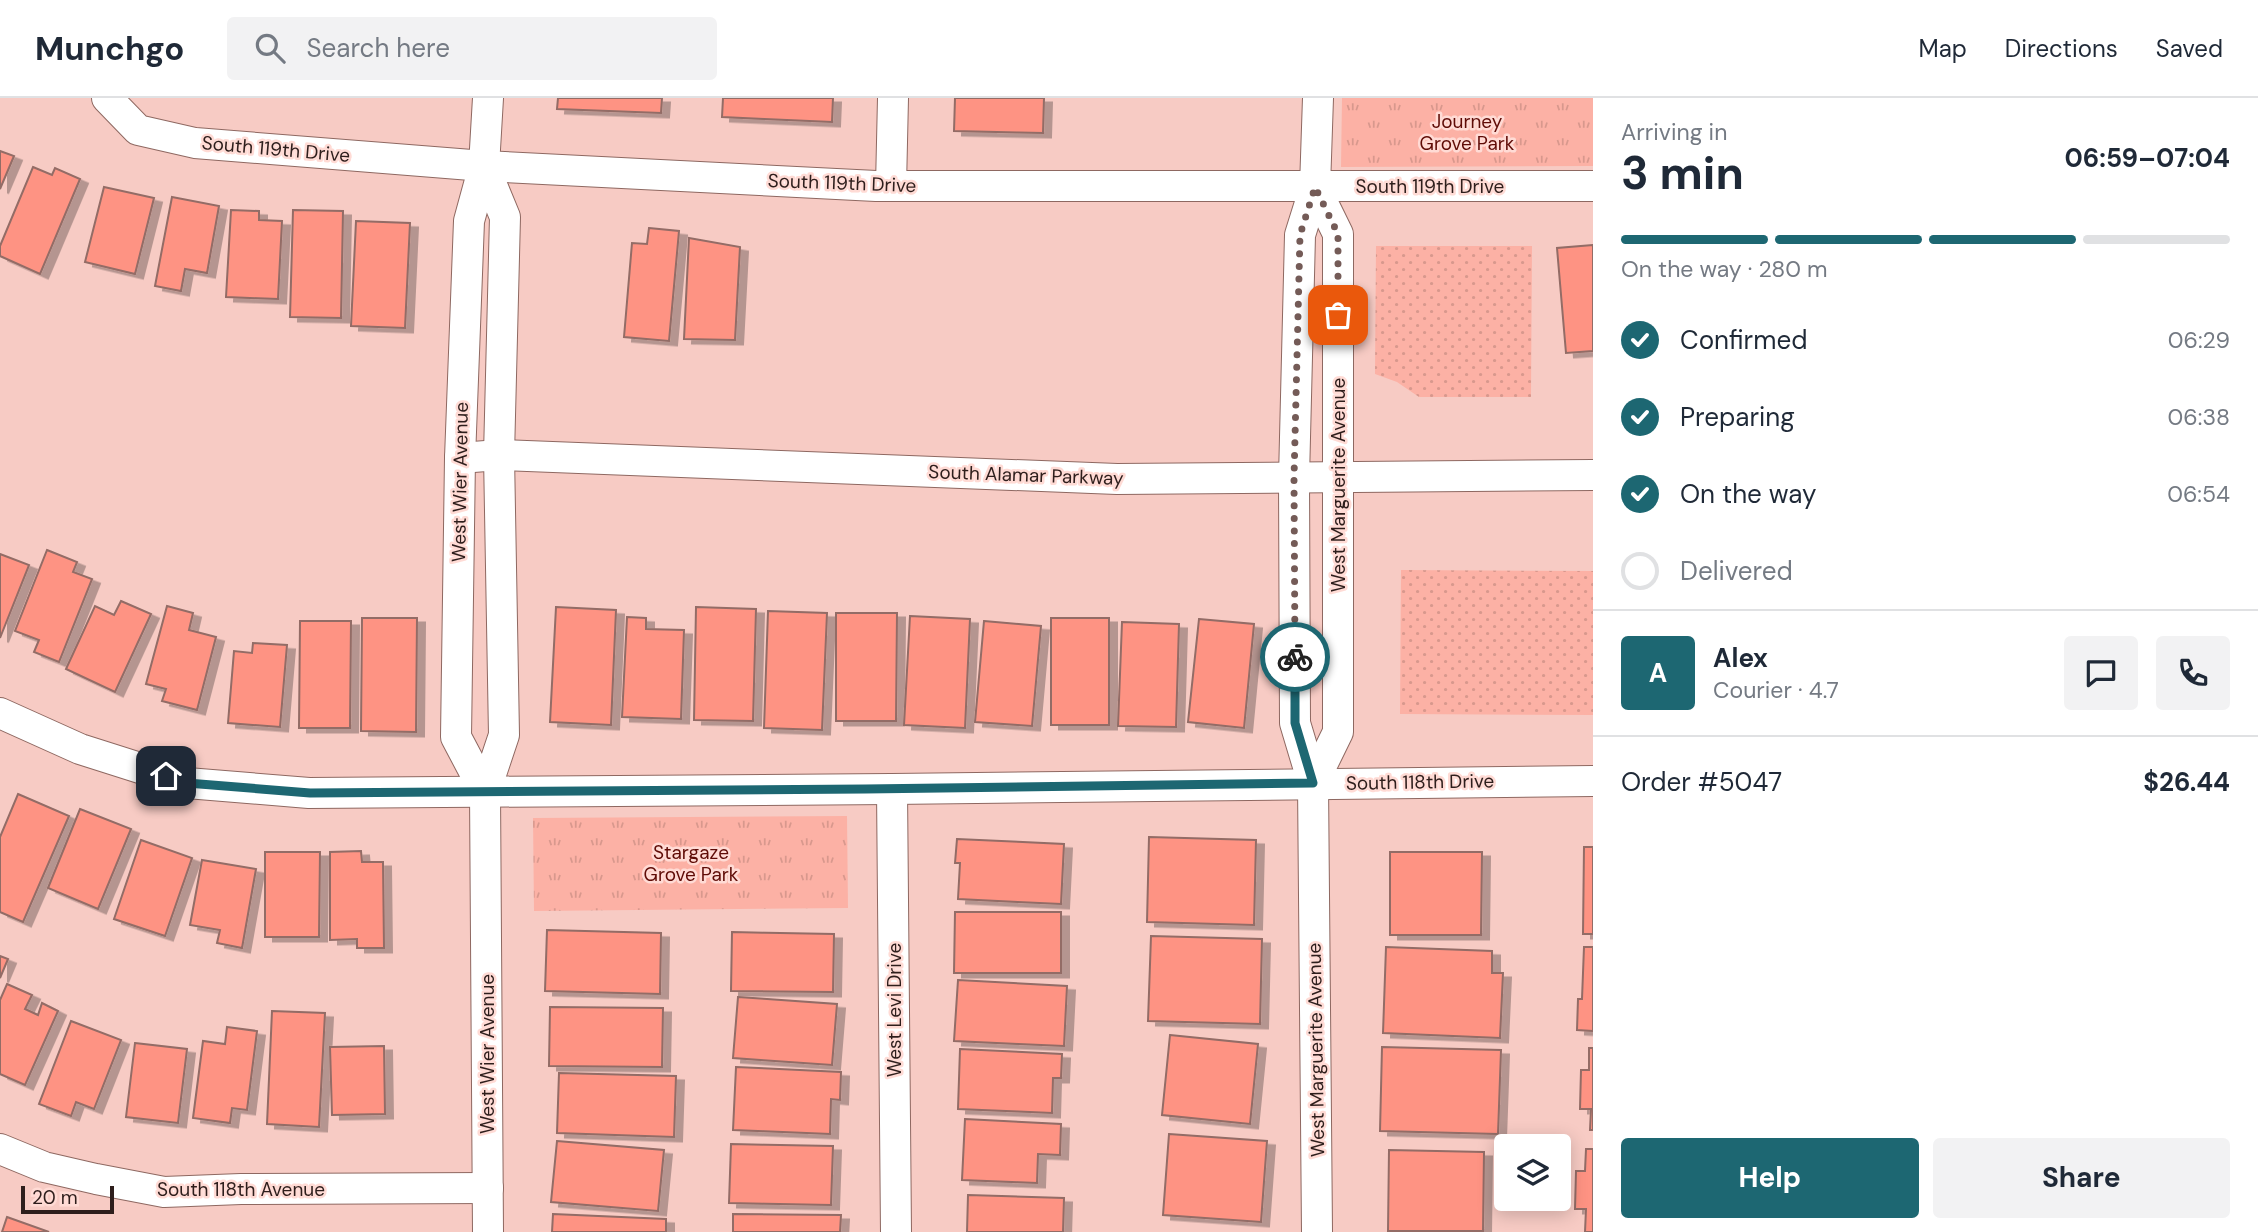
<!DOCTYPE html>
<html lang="en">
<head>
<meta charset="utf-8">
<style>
  :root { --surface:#fff; --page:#f2f2f3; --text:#1f2937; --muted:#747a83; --line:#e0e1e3; --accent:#1d6772 }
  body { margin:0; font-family:"DM Sans",sans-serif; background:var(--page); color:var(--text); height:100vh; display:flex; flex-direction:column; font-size:26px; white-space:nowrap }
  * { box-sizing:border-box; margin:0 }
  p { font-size:23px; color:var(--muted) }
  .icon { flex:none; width:38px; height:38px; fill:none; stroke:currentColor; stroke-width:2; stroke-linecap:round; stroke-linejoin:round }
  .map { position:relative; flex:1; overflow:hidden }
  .side { display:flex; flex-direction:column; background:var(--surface); width:665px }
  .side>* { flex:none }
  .buttons { position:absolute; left:1494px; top:1036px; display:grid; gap:14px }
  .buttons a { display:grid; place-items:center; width:77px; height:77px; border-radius:7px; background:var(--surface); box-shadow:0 4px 18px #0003; font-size:35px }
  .scale { position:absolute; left:21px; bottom:18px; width:93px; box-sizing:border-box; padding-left:7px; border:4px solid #2e1e1c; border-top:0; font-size:19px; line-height:24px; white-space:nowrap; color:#2e1e1c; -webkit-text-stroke:5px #ffdbd5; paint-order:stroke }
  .pin { position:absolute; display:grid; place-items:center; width:60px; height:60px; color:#fff; margin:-30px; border-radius:14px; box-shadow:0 4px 10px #0006 }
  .courier { position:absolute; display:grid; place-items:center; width:70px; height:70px; margin:-35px; border:5px solid #1d6772; border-radius:50%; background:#fff; color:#222; box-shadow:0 2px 9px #0007 }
  .summary em { font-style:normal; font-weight:700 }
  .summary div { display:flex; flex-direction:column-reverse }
  .summary { display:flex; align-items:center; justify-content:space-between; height:119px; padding:0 28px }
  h1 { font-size:46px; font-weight:700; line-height:52px }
  .bar { display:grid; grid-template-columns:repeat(4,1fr); gap:10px 7px; align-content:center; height:84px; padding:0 28px }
  .bar i { height:9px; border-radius:5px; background:var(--line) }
  .bar .active { background:var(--accent) }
  .bar p { grid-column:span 4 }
  .line { display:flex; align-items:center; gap:18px; padding:0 28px; border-top:2px solid var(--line) }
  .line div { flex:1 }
  .round { display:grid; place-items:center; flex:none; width:74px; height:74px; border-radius:7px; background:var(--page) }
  ol { padding:0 28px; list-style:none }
  li { display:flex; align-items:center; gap:21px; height:77px }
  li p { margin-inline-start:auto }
  li .icon { padding:7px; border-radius:50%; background:var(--accent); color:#fff; stroke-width:4 }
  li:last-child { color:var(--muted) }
  li i { width:38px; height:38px; border:4px solid var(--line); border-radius:50% }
  .action { display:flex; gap:14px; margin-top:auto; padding:14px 28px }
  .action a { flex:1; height:80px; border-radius:7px; background:var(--accent); color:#fff; font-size:28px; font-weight:700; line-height:80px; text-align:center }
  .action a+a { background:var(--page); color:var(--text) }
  header { display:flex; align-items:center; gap:42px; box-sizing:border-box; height:98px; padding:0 35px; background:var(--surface); border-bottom:2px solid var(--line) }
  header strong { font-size:33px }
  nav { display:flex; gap:38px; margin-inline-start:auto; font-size:24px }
  .search { width:490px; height:63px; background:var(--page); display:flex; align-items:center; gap:18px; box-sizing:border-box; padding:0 24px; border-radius:7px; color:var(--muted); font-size:26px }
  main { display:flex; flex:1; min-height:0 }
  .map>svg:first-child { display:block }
  .grass { fill:url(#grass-dots) }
  .park { fill:url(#park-tufts) }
  .building { fill:#fe9383; stroke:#936c66; stroke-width:2; filter:url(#shadow) }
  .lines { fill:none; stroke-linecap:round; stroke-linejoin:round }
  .minor-casing { stroke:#8e6861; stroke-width:32 }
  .minor { stroke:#fff; stroke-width:30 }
  .done { stroke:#745b57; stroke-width:7; stroke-dasharray:0 12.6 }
  .route { stroke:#1d6772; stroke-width:9 }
  .labels { text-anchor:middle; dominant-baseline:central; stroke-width:5; stroke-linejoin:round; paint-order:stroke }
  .park-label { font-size:19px; fill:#5f0b06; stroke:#ffdbd5 }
  .street-label { font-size:19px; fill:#2e1e1c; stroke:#ffdbd5 }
</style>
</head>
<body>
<header>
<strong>Munchgo</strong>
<div class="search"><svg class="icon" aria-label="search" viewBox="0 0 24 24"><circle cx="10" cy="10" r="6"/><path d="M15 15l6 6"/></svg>Search here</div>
<nav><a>Map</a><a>Directions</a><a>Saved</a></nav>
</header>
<main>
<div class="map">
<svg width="1593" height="1134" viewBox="0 0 1593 1134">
  <defs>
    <pattern id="grass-dots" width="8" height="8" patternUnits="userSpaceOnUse" patternTransform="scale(1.75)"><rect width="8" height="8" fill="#fcb1a5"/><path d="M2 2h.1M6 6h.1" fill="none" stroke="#d8988d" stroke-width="1.8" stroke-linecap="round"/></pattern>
    <pattern id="park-tufts" width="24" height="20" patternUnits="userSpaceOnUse" patternTransform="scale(1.75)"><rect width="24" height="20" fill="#fcb1a5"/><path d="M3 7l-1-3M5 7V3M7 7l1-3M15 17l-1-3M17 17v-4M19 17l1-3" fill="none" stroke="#d8988d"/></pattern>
    <filter id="shadow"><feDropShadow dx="8" dy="4.5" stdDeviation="0" flood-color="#0004"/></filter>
  </defs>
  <rect width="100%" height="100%" fill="#f7cbc4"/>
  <!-- grass -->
  <g class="grass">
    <polygon points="1376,148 1532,148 1531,299 1419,299 1397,284 1375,276"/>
    <polygon points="1401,472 1593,473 1593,617 1400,616"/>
  </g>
  <!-- park -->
  <g class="park">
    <polygon points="1342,0 1593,0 1593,68 1341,69"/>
    <polygon points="847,718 848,810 534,813 533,720"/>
  </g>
  <!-- building -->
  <g class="building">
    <polygon points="558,0 662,0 661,15 557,11"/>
    <polygon points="723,0 833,0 832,24 722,19"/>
    <polygon points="955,0 1044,0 1043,35 954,33"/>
    <polygon points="0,53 14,58 0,91"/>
    <polygon points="33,69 52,77 55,70 80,81 40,176 0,158 0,148"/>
    <polygon points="104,89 154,100 135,176 85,164"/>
    <polygon points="172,99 219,108 207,175 185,171 181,193 155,188"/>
    <polygon points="231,112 259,113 259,122 282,123 278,201 226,199"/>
    <polygon points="293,112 343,113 341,220 290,219"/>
    <polygon points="356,123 410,125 405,230 351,228"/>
    <polygon points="649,130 679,133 669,243 624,239 632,145 647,146"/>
    <polygon points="689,140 740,149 735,242 684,241"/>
    <polygon points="1593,147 1593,253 1566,255 1557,150"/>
    <polygon points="47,452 77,464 73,474 92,481 59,564 34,554 39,542 15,533"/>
    <polygon points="0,456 29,467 0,540"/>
    <polygon points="121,503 151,516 115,594 66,571 95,508 114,517"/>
    <polygon points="167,508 193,515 189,532 216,539 197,612 162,603 166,591 146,586"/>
    <polygon points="556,509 616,512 611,627 550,624"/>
    <polygon points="696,509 756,511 753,623 694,622"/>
    <polygon points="768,513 827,515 822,632 764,630"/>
    <polygon points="836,515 897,515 896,623 836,623"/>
    <polygon points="910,518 970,521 965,630 904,627"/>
    <polygon points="627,519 646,520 646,531 684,532 681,621 622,619"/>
    <polygon points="362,520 417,520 416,634 361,633"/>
    <rect x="1051" y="520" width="58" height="107"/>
    <polygon points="1199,521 1254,526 1244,630 1188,624"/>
    <polygon points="300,523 351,523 350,630 299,630"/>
    <polygon points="984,523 1041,528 1032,628 975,624"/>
    <polygon points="1122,524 1179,526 1176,629 1118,628"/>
    <polygon points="253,545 287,547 280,629 228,625 234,553 252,555"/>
    <polygon points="18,696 69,718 23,824 0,814 0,739"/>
    <polygon points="80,711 131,731 98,811 48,790"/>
    <polygon points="1149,739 1256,742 1254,827 1147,824"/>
    <polygon points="957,741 1064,746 1061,806 958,801 960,765 955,765"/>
    <polygon points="141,742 192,760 165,838 114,821"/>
    <polygon points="1584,749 1593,749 1593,836 1583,836"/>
    <polygon points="361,753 362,764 383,764 384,850 357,850 357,841 330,842 330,754"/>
    <polygon points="265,754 320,754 319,839 265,839"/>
    <polygon points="1390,754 1482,754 1481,837 1390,837"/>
    <polygon points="202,762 256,771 242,850 217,845 220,832 190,827"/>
    <polygon points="955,814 1061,814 1061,875 954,875"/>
    <polygon points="547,832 661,835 660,896 545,893"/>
    <polygon points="732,834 834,836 833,894 731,893"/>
    <polygon points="1151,838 1262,841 1260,926 1148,923"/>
    <polygon points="1386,849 1492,853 1492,875 1503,875 1500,940 1383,935"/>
    <polygon points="1584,849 1593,849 1593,933 1577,932 1578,901 1582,901"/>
    <polygon points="0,858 8,861 0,880"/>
    <polygon points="958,882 1067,888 1064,948 954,943"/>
    <polygon points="7,886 32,897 25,911 38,917 42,905 58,913 25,987 0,976 0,902"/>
    <polygon points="738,899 837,906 832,967 733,960"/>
    <polygon points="550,909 663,910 662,969 549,968"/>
    <polygon points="272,913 325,915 319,1029 267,1026"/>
    <polygon points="71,923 121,942 94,1011 76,1004 71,1018 39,1006"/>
    <polygon points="227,929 257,933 247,1012 232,1010 230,1025 193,1020 203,943 225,946"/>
    <polygon points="1170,937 1258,946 1250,1026 1162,1017"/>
    <polygon points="135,945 187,951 178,1025 126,1019"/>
    <polygon points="384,948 385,1016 332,1017 330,949"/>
    <polygon points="1382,949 1501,952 1498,1036 1380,1033"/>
    <polygon points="1589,950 1593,950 1593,1032 1590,1032 1591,1011 1580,1011 1581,972 1589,972"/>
    <polygon points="960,951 1062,956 1061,980 1053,980 1052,1015 958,1011"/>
    <polygon points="736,969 841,974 840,1002 831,1001 830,1036 733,1032"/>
    <polygon points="559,975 676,978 674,1039 557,1035"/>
    <polygon points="965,1021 1061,1026 1060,1057 1038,1056 1037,1085 962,1082"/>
    <polygon points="1169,1036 1267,1043 1261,1124 1163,1117"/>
    <polygon points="557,1043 664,1052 658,1113 551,1104"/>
    <polygon points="731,1046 833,1048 831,1107 729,1105"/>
    <polygon points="1586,1051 1593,1051 1593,1134 1585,1134 1586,1111 1575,1111 1576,1073 1585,1073"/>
    <polygon points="1389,1052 1484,1054 1483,1133 1388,1133"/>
    <polygon points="968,1097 1064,1100 1063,1134 967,1134"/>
    <polygon points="553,1116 666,1121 666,1134 552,1134"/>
    <polygon points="733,1116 841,1117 840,1134 733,1134"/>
    <polygon points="7,1119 49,1134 2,1134"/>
  </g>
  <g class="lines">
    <defs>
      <g id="minor">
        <polyline points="107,0 138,32 195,45 484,68 876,88 1593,88"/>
        <polyline points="484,68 505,119 499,357 504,637 485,694 488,1134"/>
        <polyline points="891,88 893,0"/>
        <polyline points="460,360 499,357 1117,381 1593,377"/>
        <polyline points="0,615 80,651 187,685 309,695 892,691 1593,683"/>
        <polyline points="1313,685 1338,634 1338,136 1315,89"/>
        <polyline points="892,691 896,1134"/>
        <polyline points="485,694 456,639 460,360 469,123 484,68 488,0"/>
        <polyline points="0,1051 44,1069 96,1081 164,1094 241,1091 488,1090"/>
        <polyline points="1317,1134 1313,685 1295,625 1294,380 1300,137 1315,89 1318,0"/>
      </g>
    </defs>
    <!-- minor casing -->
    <use href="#minor" class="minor-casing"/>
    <!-- minor -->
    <use href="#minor" class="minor"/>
  </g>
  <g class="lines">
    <!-- done -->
    <polyline class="done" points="1295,559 1294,380 1300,137 1315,89 1338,136 1338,217"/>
    <!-- route -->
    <polyline class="route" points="166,678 187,685 310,695 865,691 1313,685 1295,625 1295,559"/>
  </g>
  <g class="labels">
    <!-- park labels -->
    <g class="park-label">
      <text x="1467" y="23">Journey<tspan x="1467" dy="22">Grove Park</tspan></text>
      <text x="691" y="754">Stargaze<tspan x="691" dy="22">Grove Park</tspan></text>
    </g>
    <!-- street labels -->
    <g class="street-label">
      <text transform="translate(276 51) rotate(5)">South 119th Drive</text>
      <text transform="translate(842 85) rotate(2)">South 119th Drive</text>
      <text x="1430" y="88">South 119th Drive</text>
      <text transform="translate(1026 377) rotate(2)">South Alamar Parkway</text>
      <text transform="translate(460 384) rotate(-89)">West Wier Avenue</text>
      <text transform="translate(1338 387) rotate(-90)">West Marguerite Avenue</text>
      <text transform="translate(1420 684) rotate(-1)">South 118th Drive</text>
      <text transform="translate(894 912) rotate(-90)">West Levi Drive</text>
      <text transform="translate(1316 952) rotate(-91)">West Marguerite Avenue</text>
      <text transform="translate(487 956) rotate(-90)">West Wier Avenue</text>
      <text x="241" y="1091">South 118th Avenue</text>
    </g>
  </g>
</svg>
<div class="buttons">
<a><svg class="icon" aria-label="layers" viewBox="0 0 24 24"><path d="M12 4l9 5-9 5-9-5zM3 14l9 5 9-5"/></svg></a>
</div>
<div class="scale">20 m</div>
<div class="pin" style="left:1338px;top:217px;background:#ea580c"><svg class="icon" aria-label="bag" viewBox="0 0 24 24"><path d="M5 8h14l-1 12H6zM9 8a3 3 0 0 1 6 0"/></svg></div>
<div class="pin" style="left:166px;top:678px;background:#1f2937"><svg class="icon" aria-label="home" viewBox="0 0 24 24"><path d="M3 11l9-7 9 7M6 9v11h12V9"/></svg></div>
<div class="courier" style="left:1295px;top:559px"><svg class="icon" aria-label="bike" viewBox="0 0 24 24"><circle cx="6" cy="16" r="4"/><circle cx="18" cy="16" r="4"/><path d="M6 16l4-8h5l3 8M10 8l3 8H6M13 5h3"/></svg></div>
</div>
<section class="side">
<div class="summary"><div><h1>3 min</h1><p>Arriving in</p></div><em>06:59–07:04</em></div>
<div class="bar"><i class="active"></i><i class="active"></i><i class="active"></i><i></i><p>On the way · 280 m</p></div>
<ol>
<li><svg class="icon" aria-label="check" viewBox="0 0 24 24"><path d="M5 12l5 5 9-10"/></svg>Confirmed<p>06:29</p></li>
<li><svg class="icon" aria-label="check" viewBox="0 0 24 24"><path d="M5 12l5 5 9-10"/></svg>Preparing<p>06:38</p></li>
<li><svg class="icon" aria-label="check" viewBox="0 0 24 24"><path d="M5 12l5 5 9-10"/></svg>On the way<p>06:54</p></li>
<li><i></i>Delivered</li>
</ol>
<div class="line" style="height:126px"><b class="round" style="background:var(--accent);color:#fff">A</b><div><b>Alex</b><p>Courier · 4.7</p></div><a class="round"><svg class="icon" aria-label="chat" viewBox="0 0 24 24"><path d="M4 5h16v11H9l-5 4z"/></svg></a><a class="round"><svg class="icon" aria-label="phone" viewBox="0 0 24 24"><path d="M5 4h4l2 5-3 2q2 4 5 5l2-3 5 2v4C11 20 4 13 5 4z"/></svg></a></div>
<div class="line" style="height:91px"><div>Order #5047</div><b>$26.44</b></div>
<div class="action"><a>Help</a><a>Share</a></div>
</section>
</main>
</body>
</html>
